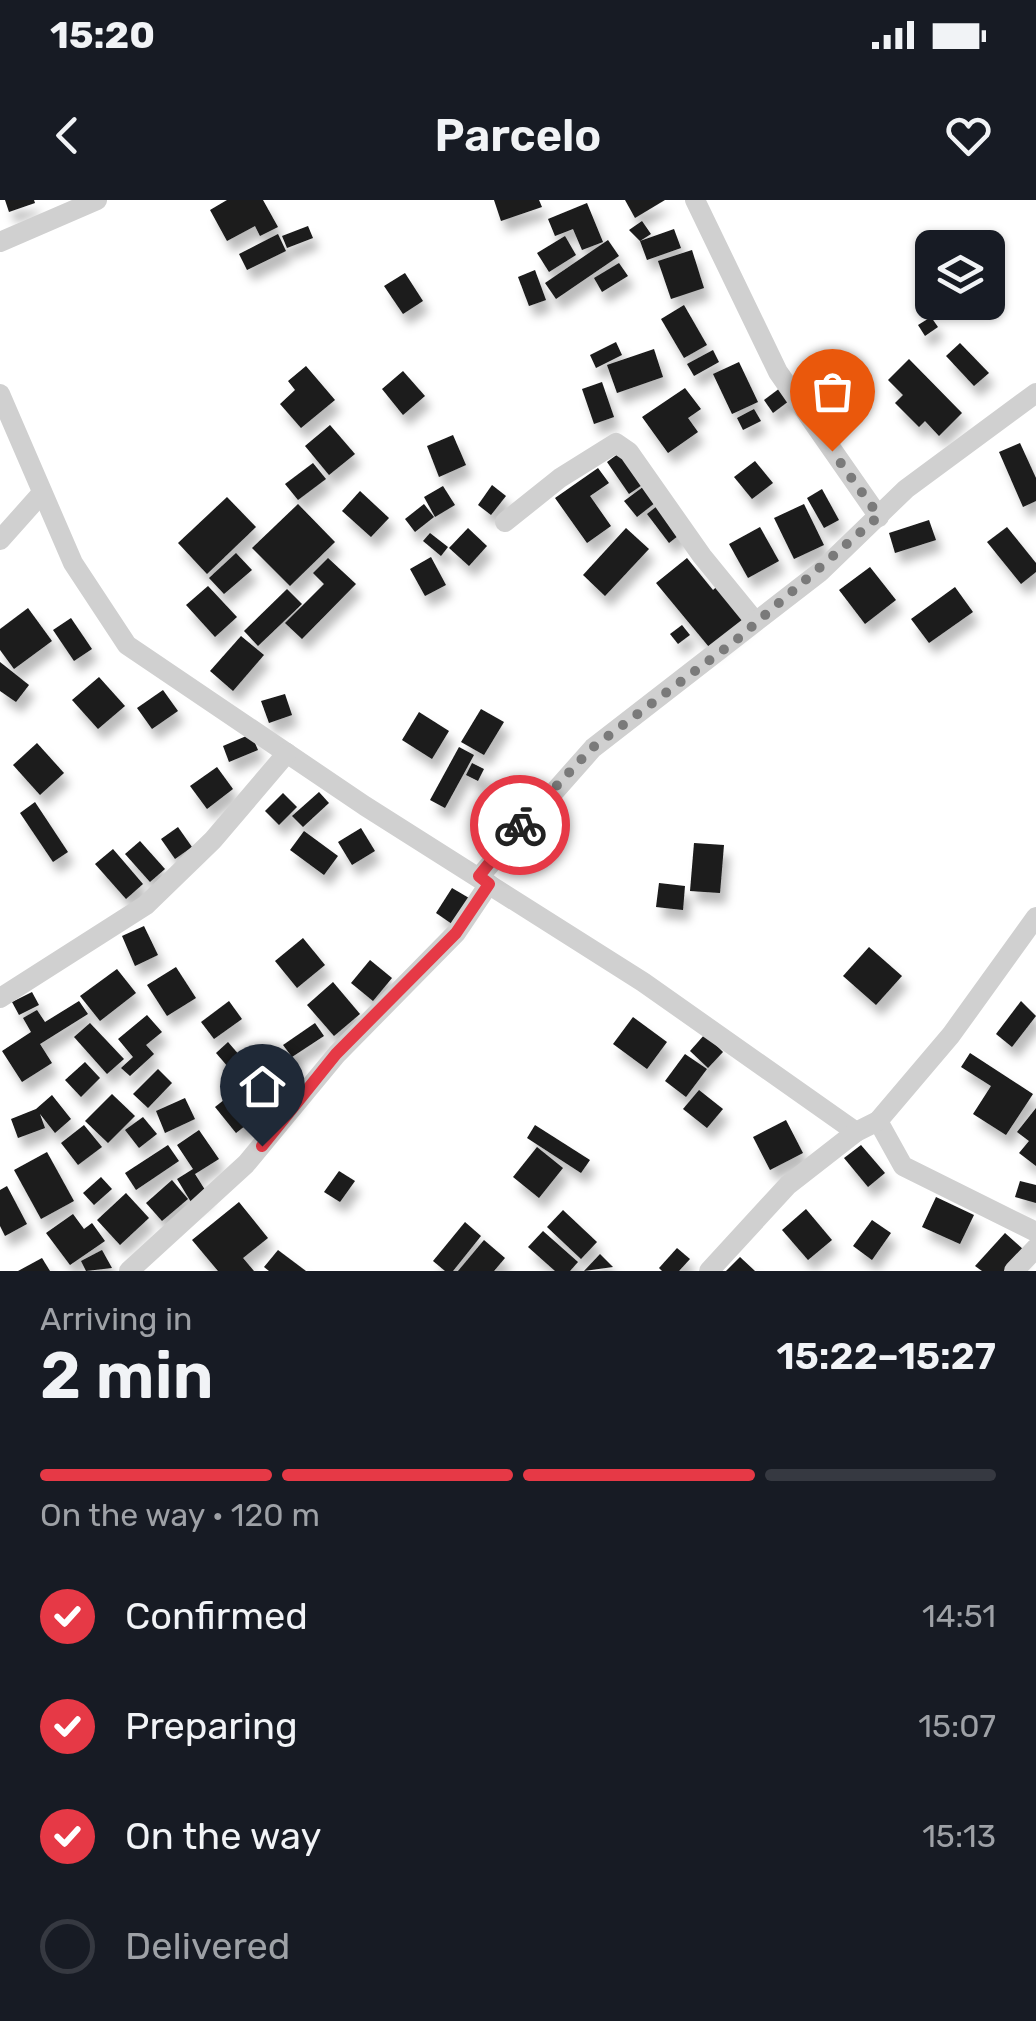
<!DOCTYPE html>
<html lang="en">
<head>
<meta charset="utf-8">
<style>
  :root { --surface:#171b24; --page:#242831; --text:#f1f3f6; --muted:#9ea1a6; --line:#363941; --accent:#e63946 }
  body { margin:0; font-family:Rubik,sans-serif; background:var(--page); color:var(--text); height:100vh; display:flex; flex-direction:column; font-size:38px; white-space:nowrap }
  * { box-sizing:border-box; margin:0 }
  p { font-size:32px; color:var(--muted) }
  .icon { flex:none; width:55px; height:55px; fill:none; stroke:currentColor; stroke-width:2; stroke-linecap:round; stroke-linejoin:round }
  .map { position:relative; height:1071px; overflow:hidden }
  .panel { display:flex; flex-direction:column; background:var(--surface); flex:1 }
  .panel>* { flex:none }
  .controls { position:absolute; left:915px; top:30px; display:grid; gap:20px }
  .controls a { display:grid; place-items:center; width:90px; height:90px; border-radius:15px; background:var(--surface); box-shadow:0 2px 8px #0004; font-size:50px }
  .pin { position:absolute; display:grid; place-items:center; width:85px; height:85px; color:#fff; margin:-102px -42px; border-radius:50% 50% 50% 0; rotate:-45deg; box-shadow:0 0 10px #0007 }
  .pin .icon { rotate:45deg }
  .courier { position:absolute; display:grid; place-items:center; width:100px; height:100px; margin:-50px; border:8px solid #e63946; border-radius:50%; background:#fff; color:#222; box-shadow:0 2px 12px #0007 }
  .headline em { font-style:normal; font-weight:600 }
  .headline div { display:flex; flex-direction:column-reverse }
  .headline { display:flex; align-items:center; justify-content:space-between; height:170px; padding:0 40px }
  h1 { font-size:65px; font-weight:600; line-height:75px }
  .bar { display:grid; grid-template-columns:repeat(4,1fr); gap:15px 10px; align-content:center; height:120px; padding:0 40px }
  .bar i { height:12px; border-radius:8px; background:var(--line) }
  .bar .active { background:var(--accent) }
  .bar p { grid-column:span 4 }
  ol { padding:0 40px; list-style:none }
  li { display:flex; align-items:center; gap:30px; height:110px }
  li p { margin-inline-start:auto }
  li .icon { padding:10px; border-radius:50%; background:var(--accent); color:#fff; stroke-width:4 }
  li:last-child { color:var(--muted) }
  li i { width:55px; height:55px; border:5px solid var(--line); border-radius:50% }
  .status { display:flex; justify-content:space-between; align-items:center; height:70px; padding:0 50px; background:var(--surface); direction:ltr }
  .status svg { height:28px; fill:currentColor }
  header { display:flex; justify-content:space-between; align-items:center; height:130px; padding:0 40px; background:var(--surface); font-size:45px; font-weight:600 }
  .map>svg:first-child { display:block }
  .building { fill:#1a1a1a; filter:url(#shadow) }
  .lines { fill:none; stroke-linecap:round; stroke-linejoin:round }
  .minor { stroke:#d0d0d0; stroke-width:20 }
  .done { stroke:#7a7a7a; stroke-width:10; stroke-dasharray:0 18 }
  .route { stroke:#e63946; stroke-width:12 }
</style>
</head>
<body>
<div class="status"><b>15:20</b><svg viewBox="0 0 49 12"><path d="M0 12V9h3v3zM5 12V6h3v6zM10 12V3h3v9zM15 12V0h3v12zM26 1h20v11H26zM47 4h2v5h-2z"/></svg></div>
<header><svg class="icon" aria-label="back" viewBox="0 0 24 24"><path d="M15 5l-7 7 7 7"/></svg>Parcelo<svg class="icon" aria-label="heart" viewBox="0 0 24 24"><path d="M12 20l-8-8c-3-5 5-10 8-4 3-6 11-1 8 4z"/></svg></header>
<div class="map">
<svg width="1036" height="1071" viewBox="0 0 1036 1071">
  <defs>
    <filter id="shadow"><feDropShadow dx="6" dy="11" stdDeviation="5" flood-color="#0004"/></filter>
  </defs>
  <rect width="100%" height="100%" fill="#fff"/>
  <!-- building -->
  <g class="building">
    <polygon points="5,0 34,0 35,3 9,12"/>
    <polygon points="227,0 263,0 278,27 260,36 255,26 227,41 210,10"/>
    <polygon points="494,0 539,0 542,7 501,21"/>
    <polygon points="625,0 665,0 635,18"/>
    <polygon points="587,3 603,42 582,50 573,29 555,36 548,19"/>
    <polygon points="642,21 651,34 640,41 674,29 681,48 647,60 640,41 629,30"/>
    <polygon points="308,26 313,38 287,48 282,36"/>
    <polygon points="278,34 286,51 247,70 239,54"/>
    <polygon points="565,36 576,55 549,72 537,53"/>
    <polygon points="608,40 619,56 556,99 545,83"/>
    <polygon points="692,50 704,88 671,99 658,61"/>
    <polygon points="619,63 628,76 602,92 594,78"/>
    <polygon points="535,70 546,100 529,106 518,77"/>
    <polygon points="405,73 423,101 403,114 384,86"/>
    <polygon points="684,105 707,145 684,158 661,119"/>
    <polygon points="931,117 938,127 925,136 918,125"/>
    <polygon points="616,142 622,155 596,168 590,155"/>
    <polygon points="960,143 989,173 974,186 946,156"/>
    <polygon points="654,149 663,177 617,193 607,165"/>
    <polygon points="713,150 719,162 694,176 687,164"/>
    <polygon points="909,159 962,213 939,236 925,221 919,227 895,203 903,195 888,180"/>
    <polygon points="739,162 758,202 732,214 713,174"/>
    <polygon points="306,166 335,200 301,228 280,204 295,190 288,181"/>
    <polygon points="403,171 425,196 403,215 382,189"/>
    <polygon points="602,182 614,217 594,224 582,189"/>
    <polygon points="784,185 793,198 773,213 764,200"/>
    <polygon points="685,188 701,209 688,218 698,232 668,253 642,217"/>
    <polygon points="754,209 761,221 743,230 737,218"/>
    <polygon points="330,225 355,254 329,275 305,246"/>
    <polygon points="453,235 466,265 439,277 427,246"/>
    <polygon points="1020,243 1036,278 1036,301 1023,307 999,252"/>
    <polygon points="622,251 645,283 629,294 607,262"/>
    <polygon points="755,261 773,283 752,299 734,277"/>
    <polygon points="313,263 326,279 298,300 285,284"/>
    <polygon points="598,268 609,283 590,296 611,326 587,343 555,298"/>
    <polygon points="647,284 660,299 637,317 624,301"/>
    <polygon points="492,285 506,296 491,315 478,305"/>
    <polygon points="443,286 455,305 435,317 424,297"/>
    <polygon points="822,289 839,320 824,328 807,298"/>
    <polygon points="360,291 389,318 371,337 342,311"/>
    <polygon points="227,297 256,327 207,374 178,343"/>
    <polygon points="661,303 683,332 669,343 647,314"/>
    <polygon points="298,304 335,342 290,386 252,348"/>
    <polygon points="424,304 434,317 415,332 405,319"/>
    <polygon points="804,304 824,345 794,359 774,318"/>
    <polygon points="929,320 936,340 895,353 889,333"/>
    <polygon points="760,327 779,361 748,378 729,344"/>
    <polygon points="1007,327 1036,363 1036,372 1021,384 987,342"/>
    <polygon points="468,328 487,346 469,366 449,348"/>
    <polygon points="626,328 649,349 605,396 583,375"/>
    <polygon points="430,333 448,347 441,356 423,341"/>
    <polygon points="236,353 252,370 224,394 209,378"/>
    <polygon points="431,357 446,385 425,396 410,369"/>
    <polygon points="328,358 356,384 302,439 285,423 324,384 313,373"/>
    <polygon points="687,358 713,390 724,380 749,415 709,447 656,383"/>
    <polygon points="870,367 896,400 865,424 839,390"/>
    <polygon points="208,386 237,417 215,437 186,405"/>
    <polygon points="955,387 973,412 929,443 911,419"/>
    <polygon points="287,389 302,404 258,446 244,431"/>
    <polygon points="28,408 52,441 14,469 0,450 0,429"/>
    <polygon points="71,418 92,449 74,461 53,430"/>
    <polygon points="682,425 690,435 678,444 670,434"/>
    <polygon points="241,436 264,455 233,491 210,471"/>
    <polygon points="0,462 29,485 16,502 0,491"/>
    <polygon points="99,477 125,506 98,529 72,500"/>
    <polygon points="163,490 178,511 152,529 137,508"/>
    <polygon points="285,494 292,515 269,523 261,501"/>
    <polygon points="481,509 504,522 484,555 461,542"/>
    <polygon points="419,512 449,531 432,559 402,540"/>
    <polygon points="251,534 258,550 229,562 223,546"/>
    <polygon points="37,543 64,573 40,595 13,565"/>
    <polygon points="459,547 474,555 445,608 430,600"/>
    <polygon points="472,563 484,569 478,581 466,575"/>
    <polygon points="217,567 233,589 207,609 190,586"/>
    <polygon points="319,592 329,603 303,627 292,616"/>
    <polygon points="283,593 297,607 279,625 265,611"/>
    <polygon points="35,602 68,652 53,662 20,613"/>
    <polygon points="178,627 192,647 175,659 161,639"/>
    <polygon points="361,628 375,651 352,665 338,642"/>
    <polygon points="304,631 338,656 324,675 290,650"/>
    <polygon points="140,641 165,669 150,682 125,654"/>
    <polygon points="694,643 724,645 720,693 690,691"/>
    <polygon points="113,649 143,684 126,699 95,664"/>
    <polygon points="659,683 685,686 683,710 656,707"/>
    <polygon points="452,688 469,698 452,724 436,713"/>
    <polygon points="144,726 158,755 135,766 122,736"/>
    <polygon points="303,738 325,765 297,788 275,761"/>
    <polygon points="869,747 902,776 876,805 843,776"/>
    <polygon points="370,760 392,778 373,801 351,783"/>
    <polygon points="176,767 196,798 167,816 147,785"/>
    <polygon points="117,769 136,793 100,821 80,796"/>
    <polygon points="333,782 360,814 334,836 307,805"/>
    <polygon points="32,792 39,805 19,815 12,802"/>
    <polygon points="79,801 88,814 40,844 52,863 22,882 2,851 31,832 23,818 37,810 45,822"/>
    <polygon points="229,801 242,819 214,839 201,822"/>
    <polygon points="1021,801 1036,816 1012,847 996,834"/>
    <polygon points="147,815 162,832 146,845 154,854 130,876 121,868 133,857 118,839"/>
    <polygon points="633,817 667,842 647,869 613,844"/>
    <polygon points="90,823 124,859 107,874 74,837"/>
    <polygon points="315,823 324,836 292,857 283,845"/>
    <polygon points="705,834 723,852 708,868 690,851"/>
    <polygon points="228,842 247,864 235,875 216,853"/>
    <polygon points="970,853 1033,894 1006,935 973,914 991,886 961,867"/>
    <polygon points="685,854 707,869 686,897 665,881"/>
    <polygon points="278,857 301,876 289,891 266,872"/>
    <polygon points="85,862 100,878 81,897 65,880"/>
    <polygon points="158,869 172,883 148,908 133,894"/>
    <polygon points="243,885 264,911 236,933 215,907"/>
    <polygon points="699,890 723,909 707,928 683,909"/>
    <polygon points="112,894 135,916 108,943 85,921"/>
    <polygon points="52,895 71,919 55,933 40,914 45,928 18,938 11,919 36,909"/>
    <polygon points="185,898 195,919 165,933 156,911"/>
    <polygon points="1036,908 1036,966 1019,953 1029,941 1017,932"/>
    <polygon points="143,917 157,934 139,948 125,930"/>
    <polygon points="786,920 803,953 770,970 753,937"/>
    <polygon points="84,925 102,947 78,965 61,943"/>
    <polygon points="535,925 590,960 581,973 527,938"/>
    <polygon points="199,930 219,959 195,974 207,993 191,1002 177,979 193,969 177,945"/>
    <polygon points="168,945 179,961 136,990 125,973"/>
    <polygon points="861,945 885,973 868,987 844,958"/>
    <polygon points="537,947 563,968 539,998 513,977"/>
    <polygon points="47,952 74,1001 41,1019 14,970"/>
    <polygon points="339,971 355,981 340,1002 324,992"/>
    <polygon points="101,977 112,989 94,1005 83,993"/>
    <polygon points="172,980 188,999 162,1021 146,1003"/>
    <polygon points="1020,981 1036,985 1036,1003 1015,997"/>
    <polygon points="7,986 27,1024 5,1036 0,1026 0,990"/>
    <polygon points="126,993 149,1018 120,1045 97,1020"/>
    <polygon points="936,997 974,1015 960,1044 922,1027"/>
    <polygon points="239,1002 268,1038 243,1058 254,1071 218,1071 192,1040"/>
    <polygon points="806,1009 832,1040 808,1060 782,1030"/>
    <polygon points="563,1010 597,1042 581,1059 547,1027"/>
    <polygon points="73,1014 84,1029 92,1023 105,1041 70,1065 46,1033"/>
    <polygon points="872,1020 891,1033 872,1060 853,1046"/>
    <polygon points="465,1022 481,1036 453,1071 445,1071 433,1061"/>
    <polygon points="543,1031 578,1062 570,1071 555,1071 528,1047"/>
    <polygon points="1005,1033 1024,1050 1006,1071 982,1071 975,1066"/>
    <polygon points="484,1040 505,1058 494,1071 458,1071"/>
    <polygon points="677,1048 690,1059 679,1071 662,1071 659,1068"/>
    <polygon points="102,1050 112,1068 86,1071 81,1061"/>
    <polygon points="278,1050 306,1071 269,1071 264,1067"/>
    <polygon points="600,1054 613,1067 584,1071"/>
    <polygon points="740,1057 755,1071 726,1071"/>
    <polygon points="42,1058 50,1071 18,1071"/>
  </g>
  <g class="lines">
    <!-- minor -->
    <g class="minor">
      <polyline points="695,0 778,172 879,317"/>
      <polyline points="0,42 97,0"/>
      <polyline points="0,194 73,363 127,445 365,606 643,782 856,932 878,921 903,966 1036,1032"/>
      <polyline points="505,322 560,278 616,243 629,252 702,356 755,421"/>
      <polyline points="0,340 42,293"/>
      <polyline points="479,677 593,548 820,372 906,289 1036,193"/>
      <polyline points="0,798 146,705 213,640 287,553"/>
      <polyline points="878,921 951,835 1036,717"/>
      <polyline points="129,1071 246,964 337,854 456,733 489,684"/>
      <polyline points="709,1071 788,985 856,932"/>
      <polyline points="1014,1071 1036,1048"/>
    </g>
  </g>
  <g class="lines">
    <!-- done -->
    <polyline class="done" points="520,625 592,548 734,442 879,316 832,251"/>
    <!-- route -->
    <polyline class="route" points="262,946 336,854 456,733 489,684 479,676 520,625"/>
  </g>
</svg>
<div class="controls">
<a><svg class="icon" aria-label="layers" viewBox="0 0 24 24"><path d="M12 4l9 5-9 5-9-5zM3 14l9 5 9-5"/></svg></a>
</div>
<div class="pin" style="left:832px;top:251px;background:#ea580c"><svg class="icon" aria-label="bag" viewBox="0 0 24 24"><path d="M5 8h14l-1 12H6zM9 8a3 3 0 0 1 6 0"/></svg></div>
<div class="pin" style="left:262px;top:946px;background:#1f2937"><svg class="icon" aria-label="home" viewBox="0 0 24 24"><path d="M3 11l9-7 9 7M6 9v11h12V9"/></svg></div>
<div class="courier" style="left:520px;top:625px"><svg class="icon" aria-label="bike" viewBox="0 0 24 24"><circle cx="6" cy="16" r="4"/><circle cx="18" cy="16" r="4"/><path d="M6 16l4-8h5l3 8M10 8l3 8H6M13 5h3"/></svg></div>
</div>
<section class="panel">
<div class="headline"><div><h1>2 min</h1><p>Arriving in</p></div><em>15:22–15:27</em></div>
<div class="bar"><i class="active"></i><i class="active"></i><i class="active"></i><i></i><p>On the way · 120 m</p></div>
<ol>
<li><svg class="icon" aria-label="check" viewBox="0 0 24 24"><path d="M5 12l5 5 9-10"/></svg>Confirmed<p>14:51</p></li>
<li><svg class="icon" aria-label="check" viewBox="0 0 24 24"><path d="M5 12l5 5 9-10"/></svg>Preparing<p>15:07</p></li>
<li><svg class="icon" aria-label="check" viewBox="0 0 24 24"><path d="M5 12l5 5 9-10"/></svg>On the way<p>15:13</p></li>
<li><i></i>Delivered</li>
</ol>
</section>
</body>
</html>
